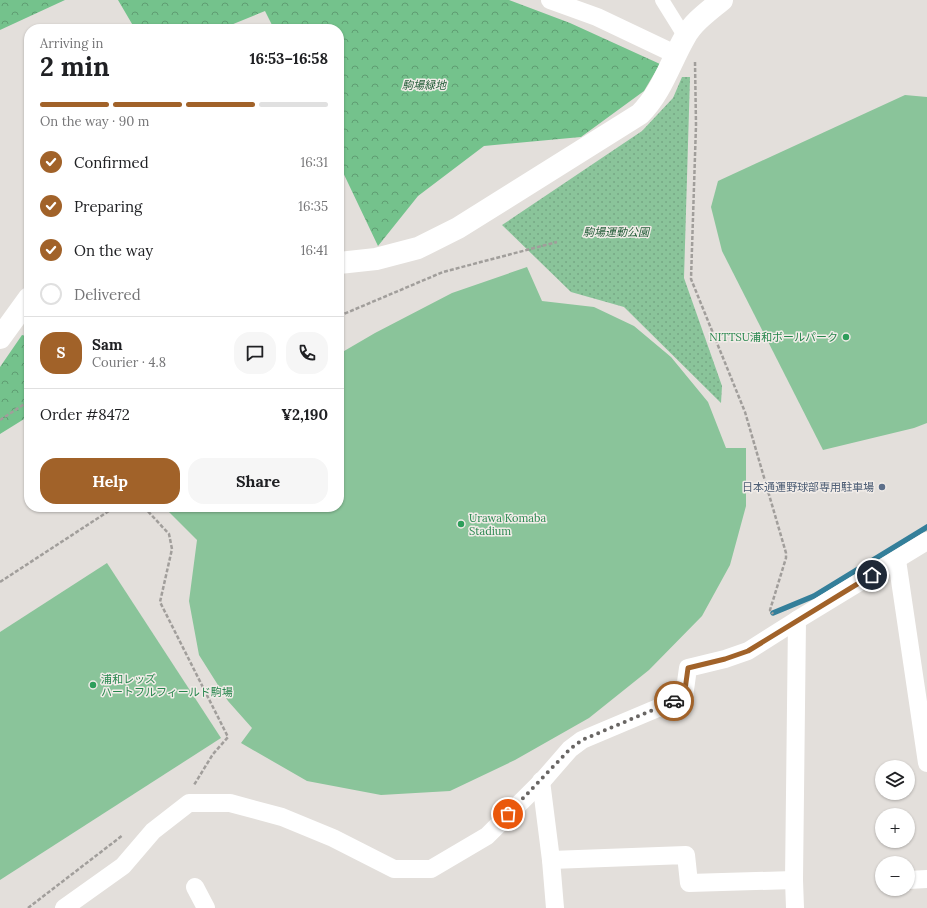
<!DOCTYPE html>
<html lang="en">
<head>
<meta charset="utf-8">
<style>
  :root { --surface:#fff; --page:#f6f6f6; --text:#202124; --muted:#757577; --line:#e0e0e0; --accent:#a16229 }
  body { margin:0; font-family:Lora,"Noto Sans JP",serif; background:var(--page); color:var(--text); height:100vh; display:flex; flex-direction:column; font-size:15px; white-space:nowrap }
  * { box-sizing:border-box; margin:0 }
  p { font-size:13px; color:var(--muted) }
  .icon { flex:none; width:22px; height:22px; fill:none; stroke:currentColor; stroke-width:2; stroke-linecap:round; stroke-linejoin:round }
  .map { position:relative; flex:1; overflow:hidden }
  .sheet { position:absolute; left:24px; top:24px; width:320px; height:488px; display:flex; flex-direction:column; background:var(--surface); border-radius:16px; box-shadow:0 1px 3px #0004 }
  .sheet>* { flex:none }
  .controls { position:absolute; left:875px; top:760px; display:grid; gap:8px }
  .controls a { display:grid; place-items:center; width:40px; height:40px; border-radius:50%; background:var(--surface); box-shadow:0 1px 3px #0004; font-size:20px }
  .pin { position:absolute; display:grid; place-items:center; width:34px; height:34px; color:#fff; margin:-17px; border:2px solid #fff; border-radius:50%; box-shadow:0 1px 4px #0007 }
  .courier { position:absolute; display:grid; place-items:center; width:40px; height:40px; margin:-20px; border:3px solid #a16229; border-radius:50%; background:#fff; color:#222; box-shadow:0 1px 5px #0007 }
  .overview em { font-style:normal; font-weight:700 }
  .overview div { display:flex; flex-direction:column-reverse }
  .overview { display:flex; align-items:center; justify-content:space-between; height:68px; padding:0 16px }
  h1 { font-size:26px; font-weight:700; line-height:30px }
  .bar { display:grid; grid-template-columns:repeat(4,1fr); gap:6px 4px; align-content:center; height:48px; padding:0 16px }
  .bar i { height:5px; border-radius:3px; background:var(--line) }
  .bar .active { background:var(--accent) }
  .bar p { grid-column:span 4 }
  .line { display:flex; align-items:center; gap:10px; padding:0 16px; border-top:1px solid var(--line) }
  .line div { flex:1 }
  .round { display:grid; place-items:center; flex:none; width:42px; height:42px; border-radius:16px; background:var(--page) }
  ol { padding:0 16px; list-style:none }
  li { display:flex; align-items:center; gap:12px; height:44px }
  li p { margin-inline-start:auto }
  li .icon { padding:4px; border-radius:50%; background:var(--accent); color:#fff; stroke-width:4 }
  li:last-child { color:var(--muted) }
  li i { width:22px; height:22px; border:2px solid var(--line); border-radius:50% }
  .primary-button { display:flex; gap:8px; margin-top:auto; padding:8px 16px }
  .primary-button a { flex:1; height:46px; border-radius:16px; background:var(--accent); color:#fff; font-size:16px; font-weight:700; line-height:46px; text-align:center }
  .primary-button a+a { background:var(--page); color:var(--text) }
  .map>svg:first-child { display:block }
  .grass { fill:url(#grass-dots) }
  .forest { fill:url(#forest-crowns) }
  .pitch { fill:#8ac49a }
  .lines { fill:none; stroke-linecap:round; stroke-linejoin:round }
  .stream { stroke:#347f9a; stroke-width:5.5 }
  .path { stroke:#a19e9b; stroke-width:2.5; stroke-dasharray:4 2; stroke-linecap:butt }
  .pedestrian { stroke:#fff; stroke-width:14 }
  .minor { stroke:#fff; stroke-width:18 }
  .tertiary { stroke:#fff; stroke-width:22 }
  .done { stroke:#696664; stroke-width:4; stroke-dasharray:0 7.2 }
  .route { stroke:#a16229; stroke-width:5 }
  .leisure-dot { fill:#2e9e5b; stroke:#f1ece8; stroke-width:1.5 }
  .service-dot { fill:#5c6f8a; stroke:#f1ece8; stroke-width:1.5 }
  .labels { text-anchor:middle; dominant-baseline:central; stroke-width:3; stroke-linejoin:round; paint-order:stroke }
  .park-label { font-size:11px; font-style:italic; fill:#245d39; stroke:#f1ece8 }
  .leisure-label { font-size:11px; fill:#27864d; stroke:#f1ece8; text-anchor:start }
  .service-label { font-size:11px; fill:#4e5e75; stroke:#f1ece8; text-anchor:end }
</style>
</head>
<body>
<div class="map">
<svg width="927" height="908" viewBox="0 0 927 908">
  <defs>
    <pattern id="grass-dots" width="8" height="8" patternUnits="userSpaceOnUse"><rect width="8" height="8" fill="#8ac49a"/><path d="M2 2h.1M6 6h.1" fill="none" stroke="#77a885" stroke-width="1.8" stroke-linecap="round"/></pattern>
    <pattern id="forest-crowns" width="20" height="18" patternUnits="userSpaceOnUse"><rect width="20" height="18" fill="#74c28c"/><path d="M2 6a3 3 0 1 1 6 0M12 15a3 3 0 1 1 6 0" fill="none" stroke="#5f9d72"/></pattern>
  </defs>
  <rect width="100%" height="100%" fill="#e3dfdb"/>
  <!-- grass -->
  <polygon class="grass" points="682,77 690,77 684,278 722,386 721,403 624,307 571,292 502,225 642,131 673,98"/>
  <!-- forest -->
  <g class="forest">
    <polygon points="0,0 65,0 0,30"/>
    <polygon points="118,0 509,0 570,23 660,64 644,91 581,137 484,146 418,196 378,246 339,164 339,29 274,29 265,11 221,29 135,29"/>
    <polygon points="29,331 29,416 0,434 0,367 22,335 26,336"/>
  </g>
  <!-- pitch -->
  <g class="pitch">
    <polygon points="905,95 927,97 927,423 914,428 823,450 722,251 711,207 718,181"/>
    <polygon points="527,267 542,301 594,307 634,326 671,357 708,402 726,448 746,448 746,506 730,565 702,616 649,670 589,718 515,760 450,791 381,795 307,781 241,743 252,728 228,701 199,655 189,601 197,540 164,507 339,507 339,354 375,333 452,293"/>
    <polygon points="107,563 221,738 0,880 0,632"/>
  </g>
  <g class="lines">
    <!-- stream -->
    <polyline class="stream" points="773,613 814,596 927,527"/>
    <!-- path -->
    <g class="path">
      <polyline points="695,62 696,125 691,279 745,412 786,553 786,558 770,610 773,614"/>
      <polyline points="339,316 443,272 557,242"/>
      <polyline points="0,420 29,401"/>
      <polyline points="144,507 169,534 172,549 160,602 228,737 213,754 194,785"/>
      <polyline points="0,582 115,507"/>
      <polyline points="28,908 123,835"/>
    </g>
    <!-- pedestrian -->
    <polyline class="pedestrian" points="662,0 685,37"/>
    <!-- minor -->
    <g class="minor">
      <polyline points="550,0 597,17 677,55"/>
      <polyline points="897,560 927,763"/>
      <polyline points="541,781 551,860 555,908"/>
      <polyline points="551,860 686,855 689,883 794,880"/>
      <polyline points="908,880 927,879"/>
      <polyline points="195,887 206,908"/>
      <polyline points="64,908 123,866 153,831 189,803 230,803 282,817 333,838 394,869 431,869 487,836 543,780 570,749 582,740 684,697 688,668 725,659 748,651 797,620"/>
      <polyline points="795,908 794,880 797,620 927,541"/>
    </g>
    <!-- tertiary -->
    <g class="tertiary">
      <path d="M339,263l37,-4 42,-11 40,-20 182,-114c22,-22 30,-51 45,-77 8,-15 24,-26 37,-37"/>
      <polyline points="0,338 29,298"/>
    </g>
  </g>
  <g class="lines">
    <!-- done -->
    <polyline class="done" points="508,814 570,749 582,740 674,701"/>
    <!-- route -->
    <polyline class="route" points="674,701 684,697 688,668 725,659 748,651 872,575"/>
  </g>
  <!-- markers -->
  <g class="leisure-dot">
    <circle cx="846" cy="337" r="4"/>
    <circle cx="461" cy="524" r="4"/>
    <circle cx="93" cy="685" r="4"/>
  </g>
  <circle class="service-dot" cx="882" cy="487" r="4"/>
  <g class="labels">
    <!-- park labels -->
    <g class="park-label">
      <text x="424" y="85">駒場緑地</text>
      <text x="616" y="232">駒場運動公園</text>
    </g>
    <!-- leisure labels -->
    <g class="leisure-label">
      <text x="838" y="337" text-anchor="end">NITTSU浦和ボールパーク</text>
      <text x="469" y="518">Urawa Komaba<tspan x="469" dy="13">Stadium</tspan></text>
      <text x="101" y="679">浦和レッズ<tspan x="101" dy="13">ハートフルフィールド駒場</tspan></text>
    </g>
    <!-- service labels -->
    <g class="service-label">
      <text x="874" y="487">日本通運野球部専用駐車場</text>
    </g>
  </g>
</svg>
<div class="controls">
<a><svg class="icon" aria-label="layers" viewBox="0 0 24 24"><path d="M12 4l9 5-9 5-9-5zM3 14l9 5 9-5"/></svg></a>
<a>+</a>
<a>−</a>
</div>
<div class="pin" style="left:508px;top:814px;background:#ea580c"><svg class="icon" aria-label="bag" viewBox="0 0 24 24"><path d="M5 8h14l-1 12H6zM9 8a3 3 0 0 1 6 0"/></svg></div>
<div class="pin" style="left:872px;top:575px;background:#1f2937"><svg class="icon" aria-label="home" viewBox="0 0 24 24"><path d="M3 11l9-7 9 7M6 9v11h12V9"/></svg></div>
<div class="courier" style="left:674px;top:701px"><svg class="icon" aria-label="car" viewBox="0 0 24 24"><path d="M5 17H2v-5l4-1 3-4h7l3 4 3 1v5h-3M9 17h6M6 11h13"/><circle cx="7" cy="17" r="2"/><circle cx="17" cy="17" r="2"/></svg></div>
<section class="sheet">
<div class="overview"><div><h1>2 min</h1><p>Arriving in</p></div><em>16:53–16:58</em></div>
<div class="bar"><i class="active"></i><i class="active"></i><i class="active"></i><i></i><p>On the way · 90 m</p></div>
<ol>
<li><svg class="icon" aria-label="check" viewBox="0 0 24 24"><path d="M5 12l5 5 9-10"/></svg>Confirmed<p>16:31</p></li>
<li><svg class="icon" aria-label="check" viewBox="0 0 24 24"><path d="M5 12l5 5 9-10"/></svg>Preparing<p>16:35</p></li>
<li><svg class="icon" aria-label="check" viewBox="0 0 24 24"><path d="M5 12l5 5 9-10"/></svg>On the way<p>16:41</p></li>
<li><i></i>Delivered</li>
</ol>
<div class="line" style="height:72px"><b class="round" style="background:var(--accent);color:#fff">S</b><div><b>Sam</b><p>Courier · 4.8</p></div><a class="round"><svg class="icon" aria-label="chat" viewBox="0 0 24 24"><path d="M4 5h16v11H9l-5 4z"/></svg></a><a class="round"><svg class="icon" aria-label="phone" viewBox="0 0 24 24"><path d="M5 4h4l2 5-3 2q2 4 5 5l2-3 5 2v4C11 20 4 13 5 4z"/></svg></a></div>
<div class="line" style="height:52px"><div>Order #8472</div><b>¥2,190</b></div>
<div class="primary-button"><a>Help</a><a>Share</a></div>
</section>
</div>
</body>
</html>
